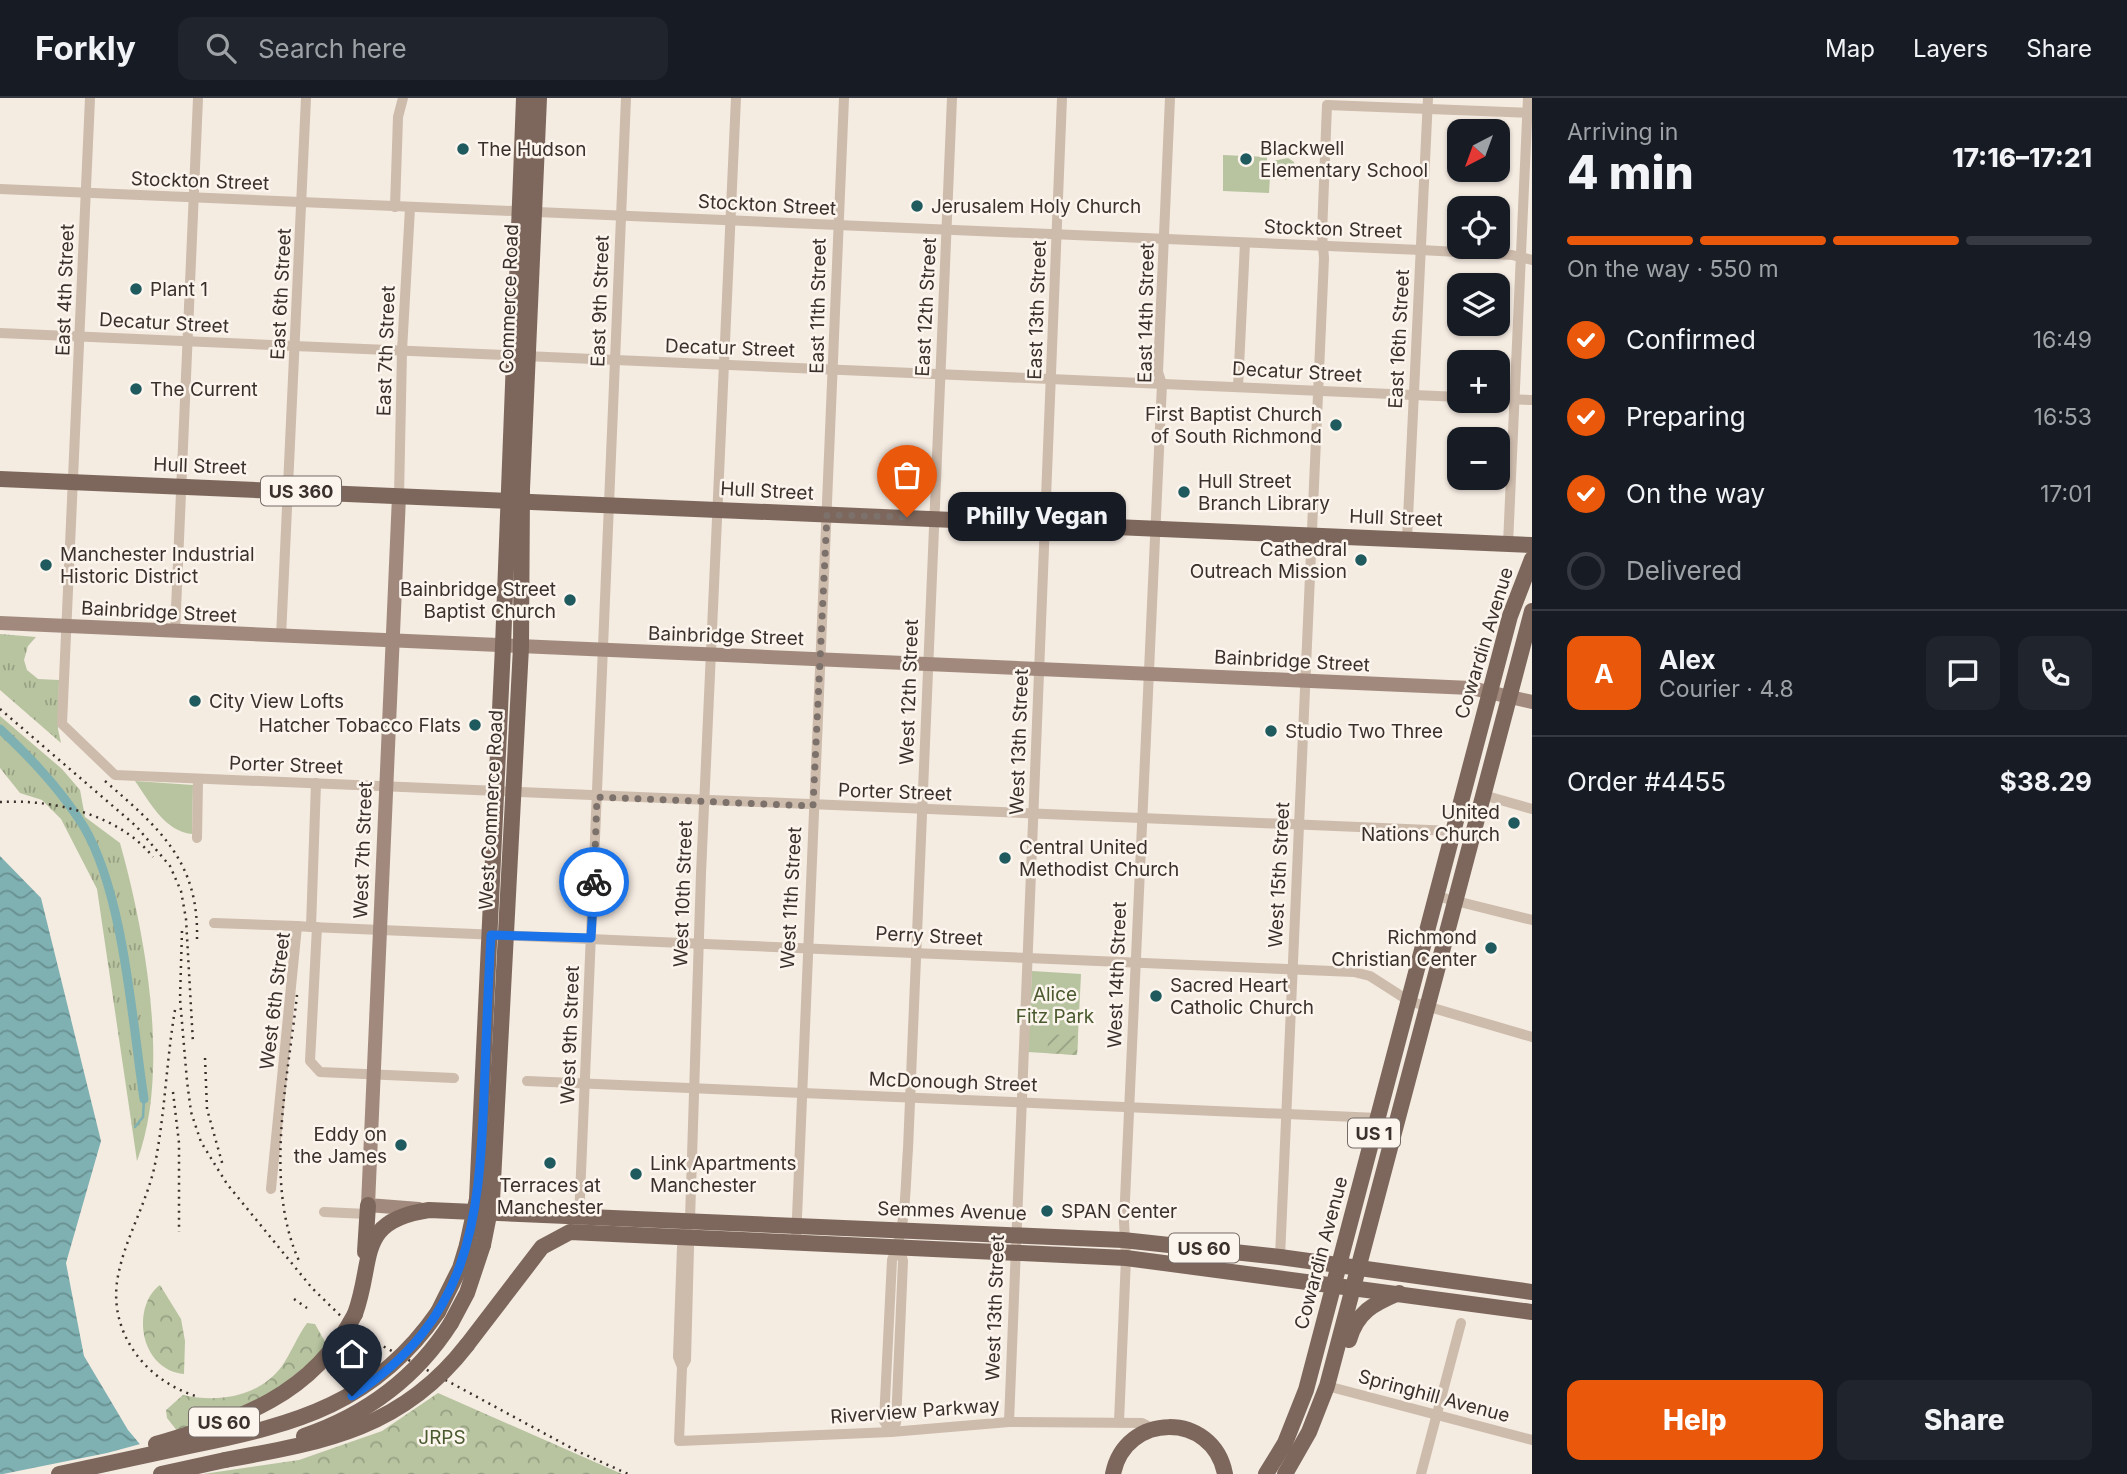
<!DOCTYPE html>
<html lang="en">
<head>
<meta charset="utf-8">
<style>
  :root { --surface:#171b24; --page:#20242c; --text:#f1f3f6; --muted:#9ea1a6; --line:#363941; --accent:#ea580c }
  body { margin:0; font-family:Inter,sans-serif; background:var(--page); color:var(--text); height:100vh; display:flex; flex-direction:column; font-size:26px; white-space:nowrap }
  * { box-sizing:border-box; margin:0 }
  p { font-size:23px; color:var(--muted) }
  .icon { flex:none; width:38px; height:38px; fill:none; stroke:currentColor; stroke-width:2; stroke-linecap:round; stroke-linejoin:round }
  .map { position:relative; flex:1; overflow:hidden }
  .details { display:flex; flex-direction:column; background:var(--surface); width:595px }
  .details>* { flex:none }
  .needle { width:46px; rotate:221deg }
  .buttons { position:absolute; left:1447px; top:21px; display:grid; gap:14px }
  .buttons a { display:grid; place-items:center; width:63px; height:63px; border-radius:14px; background:var(--surface); box-shadow:0 2px 5px #0004; font-size:35px }
  .pin { position:absolute; display:grid; place-items:center; width:60px; height:60px; color:#fff; margin:-72px -30px; border-radius:50% 50% 50% 0; rotate:-45deg; box-shadow:0 0 7px #0007 }
  .pin .icon { rotate:45deg }
  .courier { position:absolute; display:grid; place-items:center; width:70px; height:70px; margin:-35px; border:5px solid #1a73e8; border-radius:50%; background:#fff; color:#222; box-shadow:0 2px 9px #0007 }
  .bubble { position:absolute; height:49px; border-radius:14px; background:var(--surface); box-shadow:0 2px 5px #0004; font-size:23px; font-weight:800; line-height:49px; text-align:center }
  .headline em { font-style:normal; font-weight:800 }
  .headline div { display:flex; flex-direction:column-reverse }
  .headline { display:flex; align-items:center; justify-content:space-between; height:119px; padding:0 35px }
  h1 { font-size:46px; font-weight:800; line-height:52px }
  .bar { display:grid; grid-template-columns:repeat(4,1fr); gap:10px 7px; align-content:center; height:84px; padding:0 35px }
  .bar i { height:9px; border-radius:5px; background:var(--line) }
  .bar .selected { background:var(--accent) }
  .bar p { grid-column:span 4 }
  .line { display:flex; align-items:center; gap:18px; padding:0 35px; border-top:2px solid var(--line) }
  .line div { flex:1 }
  .round { display:grid; place-items:center; flex:none; width:74px; height:74px; border-radius:14px; background:var(--page) }
  ol { padding:0 35px; list-style:none }
  li { display:flex; align-items:center; gap:21px; height:77px }
  li p { margin-inline-start:auto }
  li .icon { padding:7px; border-radius:50%; background:var(--accent); color:#fff; stroke-width:4 }
  li:last-child { color:var(--muted) }
  li i { width:38px; height:38px; border:4px solid var(--line); border-radius:50% }
  .action { display:flex; gap:14px; margin-top:auto; padding:14px 35px }
  .action a { flex:1; height:80px; border-radius:14px; background:var(--accent); color:#fff; font-size:28px; font-weight:800; line-height:80px; text-align:center }
  .action a+a { background:var(--page); color:var(--text) }
  header { display:flex; align-items:center; gap:42px; box-sizing:border-box; height:98px; padding:0 35px; background:var(--surface); border-bottom:2px solid var(--line) }
  header strong { font-size:33px }
  nav { display:flex; gap:38px; margin-inline-start:auto; font-size:24px }
  .search { width:490px; height:63px; background:var(--page); display:flex; align-items:center; gap:18px; box-sizing:border-box; padding:0 24px; border-radius:14px; color:var(--muted); font-size:26px }
  main { display:flex; flex:1; min-height:0 }
  .map>svg:first-child { display:block }
  .grass { fill:url(#grass-tufts) }
  .forest { fill:url(#forest-crowns) }
  .park { fill:#b8c4a0 }
  .garden { fill:url(#garden-furrows) }
  .water { fill:url(#water-waves) }
  .pier { fill:#f4ebe1 }
  .lines { fill:none; stroke-linecap:round; stroke-linejoin:round }
  .stream { stroke:#7fb0b2; stroke-width:2.5 }
  .canal { stroke:#7fb0b2; stroke-width:9 }
  .street { stroke:#cdbbac; stroke-width:10 }
  .secondary { stroke:#a18a7d; stroke-width:14 }
  .primary { stroke:#7d675c; stroke-width:16 }
  .rail { stroke:#3b302b; stroke-width:2.5; stroke-dasharray:2 5; stroke-linecap:butt }
  .primary-bridge { stroke:#7d675c; stroke-width:16 }
  .done { stroke:#7c716b; stroke-width:7; stroke-dasharray:0 12.6 }
  .route { stroke:#1a73e8; stroke-width:9 }
  .poi-dot { fill:#1f5a5e; stroke:#fbf5ee; stroke-width:2.5 }
  .labels { text-anchor:middle; dominant-baseline:central; stroke-width:5; stroke-linejoin:round; paint-order:stroke }
  .shield { fill:#fbf5ee; stroke:#756b66; stroke-width:2 }
  .shield-label { font-size:18px; font-weight:bold; fill:#3b302b }
  .poi-label { font-size:19px; fill:#3b302b; stroke:#fbf5ee; text-anchor:start }
  .street-label { font-size:19px; fill:#3b302b; stroke:#fbf5ee }
  .park-label { font-size:19px; fill:#4a5a2e; stroke:#fbf5ee }
</style>
</head>
<body>
<header>
<strong>Forkly</strong>
<div class="search"><svg class="icon" aria-label="search" viewBox="0 0 24 24"><circle cx="10" cy="10" r="6"/><path d="M15 15l6 6"/></svg>Search here</div>
<nav><a>Map</a><a>Layers</a><a>Share</a></nav>
</header>
<main>
<div class="map">
<svg width="1532" height="1376" viewBox="0 0 1532 1376">
  <defs>
    <pattern id="grass-tufts" width="24" height="20" patternUnits="userSpaceOnUse" patternTransform="scale(1.75)"><rect width="24" height="20" fill="#b8c4a0"/><path d="M3 7l-1-3M5 7V3M7 7l1-3M15 17l-1-3M17 17v-4M19 17l1-3" fill="none" stroke="#97a083"/></pattern>
    <pattern id="forest-crowns" width="20" height="18" patternUnits="userSpaceOnUse" patternTransform="scale(1.75)"><rect width="20" height="18" fill="#b8c4a0"/><path d="M2 6a3 3 0 1 1 6 0M12 15a3 3 0 1 1 6 0" fill="none" stroke="#97a083"/></pattern>
    <pattern id="garden-furrows" width="10" height="10" patternUnits="userSpaceOnUse" patternTransform="scale(1.75)"><rect width="10" height="10" fill="#b8c4a0"/><path d="M-1 1l2-2M0 10L10 0M9 11l2-2" fill="none" stroke="#97a083"/></pattern>
    <pattern id="water-waves" width="16" height="10" patternUnits="userSpaceOnUse" patternTransform="scale(1.75)"><rect width="16" height="10" fill="#7fb0b2"/><path d="M0 5q4-4 8 0t8 0" fill="none" stroke="#699091"/></pattern>
  </defs>
  <rect width="100%" height="100%" fill="#f4ebe1"/>
  <!-- grass -->
  <g class="grass">
    <polygon points="0,536 36,539 28,548 24,562 27,572 38,581 59,582 58,631 61,645 0,592"/>
    <path d="M0,618l62,53 18,21 5,27 35,26c25,90 51,228 17,318l-40,-272 -36,-70 -19,-19 -22,-7 -20,-25z"/>
  </g>
  <!-- forest -->
  <g class="forest">
    <path d="M160,1187l21,34 4,22 -1,33c-45,-4 -53,-68 -24,-89z"/>
    <path d="M307,1225l8,1 13,23 -62,52 -88,33 -11,-14 -1,-8 17,-15c36,8 76,2 99,-29 9,-13 15,-29 25,-43z"/>
    <polygon points="438,1295 622,1376 203,1376 299,1362 382,1333"/>
  </g>
  <!-- park -->
  <g class="park">
    <polygon points="1223,57 1267,59 1267,64 1288,60 1294,64 1295,72 1286,82 1275,76 1270,79 1269,95 1223,93"/>
    <path d="M135,683l58,4 -1,49c-28,-3 -42,-32 -57,-53z"/>
    <polygon points="1032,873 1081,876 1077,957 1028,954"/>
  </g>
  <!-- garden -->
  <polygon class="garden" points="1049,936 1078,938 1077,957 1047,955"/>
  <!-- water -->
  <polygon class="water" points="0,758 41,800 101,1043 66,1165 84,1258 128,1332 165,1376 0,1376"/>
  <!-- pier -->
  <polygon class="pier" points="144,1345 168,1376 3,1376 107,1355"/>
  <g class="lines">
    <!-- stream -->
    <polyline class="stream" points="135,1029 143,1019 144,1001"/>
    <!-- canal -->
    <path class="canal" d="M0,631c30,28 62,62 84,98 40,68 48,194 60,272"/>
    <!-- street -->
    <g class="street">
      <polyline points="90,0 62,626 115,677 1453,733"/>
      <polyline points="0,91 1421,152 1512,157 1532,162"/>
      <polyline points="395,109 398,19 403,0"/>
      <polyline points="0,235 1460,299"/>
      <polyline points="1238,289 1245,145"/>
      <polyline points="1498,301 1532,302"/>
      <polyline points="399,398 402,253 410,110"/>
      <polyline points="1407,441 1428,0"/>
      <polyline points="1508,446 1528,0"/>
      <polyline points="175,534 198,0"/>
      <polyline points="281,539 306,0"/>
      <polyline points="1483,697 1532,711"/>
      <polyline points="197,740 198,681"/>
      <polyline points="1436,798 1532,822"/>
      <polyline points="214,825 297,828"/>
      <polyline points="311,829 1354,874 1370,878 1409,903 1532,939"/>
      <polyline points="317,829 310,963 320,974 454,980"/>
      <polyline points="527,983 1378,1020"/>
      <polyline points="271,1091 297,828 311,829 316,685"/>
      <polyline points="324,1114 367,1116"/>
      <polyline points="579,1122 626,0"/>
      <polyline points="686,1139 689,1149 686,1262 682,1269 679,1343 891,1334 1009,1324 1142,1325 1152,1330"/>
      <polyline points="796,1143 844,0"/>
      <path d="M899,1147l4,16 -7,162 -5,9 -7,-11 8,-161c15,-34 13,-74 16,-111l44,-1051"/>
      <polyline points="1280,1159 1324,160 1322,136 1327,7 1532,15"/>
      <polyline points="682,1269 678,1259 682,1149 690,1122 701,775 736,0"/>
      <polyline points="1327,1288 1532,1342"/>
      <polyline points="1009,1324 1062,0"/>
      <polyline points="1119,1324 1126,1160 1124,1124 1162,286 1158,274 1170,0"/>
      <polyline points="1421,1376 1461,1225"/>
    </g>
    <!-- secondary -->
    <g class="secondary">
      <polyline points="399,398 368,1107 419,1111"/>
      <polyline points="0,525 1471,590 1532,604"/>
    </g>
    <!-- primary -->
    <g class="primary">
      <polyline points="0,381 1532,447"/>
      <polyline points="477,1101 503,548 524,0"/>
      <polyline points="492,1102 521,549 522,391 539,0"/>
      <polyline points="365,1154 368,1107"/>
      <polyline points="438,1214 460,1170 467,1147"/>
      <path d="M355,1216c20,-55 0,-93 74,-104l694,30 157,17 252,35"/>
      <polyline points="451,1225 467,1195 483,1147"/>
      <path d="M1349,1242c8,-28 24,-36 50,-47"/>
      <polyline points="467,1247 542,1149 570,1134 1126,1160 1532,1214"/>
      <polyline points="161,1376 225,1362"/>
      <path d="M1113,1376c12,-62 100,-63 112,0"/>
      <polyline points="1266,1376 1285,1345 1306,1292 1510,518 1532,461"/>
      <polyline points="1285,1376 1309,1334 1327,1288 1532,513"/>
    </g>
    <!-- rail -->
    <g class="rail">
      <polyline points="0,611 136,728 170,768 181,793 186,821 193,945"/>
      <path d="M105,683c54,47 94,80 92,158"/>
      <path d="M0,704c52,-3 119,12 153,55"/>
      <polyline points="182,833 180,901 187,983 191,1014 201,1044 227,1086 312,1190 350,1227 379,1246 577,1353 628,1376"/>
      <path d="M297,897c-9,85 -34,189 3,268"/>
      <path d="M175,912c-9,53 -10,106 -21,159 -9,37 -29,70 -36,107 -11,56 28,106 81,121"/>
      <polyline points="205,960 207,1011 223,1068"/>
      <polyline points="173,994 179,1045 179,1134"/>
      <polyline points="294,1201 307,1210"/>
    </g>
    <!-- primary-bridge -->
    <g class="primary-bridge">
      <polyline points="467,1147 477,1101"/>
      <polyline points="483,1147 492,1102"/>
      <path d="M304,1338c61,-21 112,-58 147,-113"/>
      <path d="M156,1346c84,-25 156,-48 199,-130"/>
      <path d="M225,1362c99,-18 177,-31 242,-115"/>
      <path d="M59,1376c45,-10 90,-19 135,-29 103,-21 181,-42 244,-133"/>
    </g>
  </g>
  <g class="lines">
    <!-- done -->
    <polyline class="done" points="594,784 597,699 813,708 827,417 907,419"/>
    <!-- route -->
    <path class="route" d="M352,1298c117,-76 127,-172 132,-301 2,-53 4,-107 7,-160l100,3 3,-56"/>
  </g>
  <!-- markers -->
  <g class="poi-dot">
    <circle cx="463" cy="51" r="7"/>
    <circle cx="1246" cy="61" r="7"/>
    <circle cx="917" cy="108" r="7"/>
    <circle cx="136" cy="191" r="7"/>
    <circle cx="136" cy="291" r="7"/>
    <circle cx="1336" cy="327" r="7"/>
    <circle cx="1184" cy="394" r="7"/>
    <circle cx="1361" cy="462" r="7"/>
    <circle cx="46" cy="467" r="7"/>
    <circle cx="570" cy="502" r="7"/>
    <circle cx="195" cy="603" r="7"/>
    <circle cx="475" cy="627" r="7"/>
    <circle cx="1271" cy="633" r="7"/>
    <circle cx="1514" cy="725" r="7"/>
    <circle cx="1005" cy="760" r="7"/>
    <circle cx="1491" cy="850" r="7"/>
    <circle cx="1156" cy="898" r="7"/>
    <circle cx="401" cy="1047" r="7"/>
    <circle cx="550" cy="1065" r="7"/>
    <circle cx="636" cy="1076" r="7"/>
    <circle cx="1047" cy="1113" r="7"/>
  </g>
  <g class="labels">
    <!-- shield labels -->
    <g class="shield">
      <rect x="261" y="378.5" width="80" height="29" rx="5"/>
      <rect x="1348" y="1020.5" width="52" height="29" rx="5"/>
      <rect x="1169" y="1135.5" width="70" height="29" rx="5"/>
      <rect x="189" y="1309.5" width="70" height="29" rx="5"/>
    </g>
    <g class="shield-label">
      <text x="301" y="393">US 360</text>
      <text x="1374" y="1035">US 1</text>
      <text x="1204" y="1150">US 60</text>
      <text x="224" y="1324">US 60</text>
    </g>
    <!-- poi labels -->
    <g class="poi-label">
      <text x="1260" y="50">Blackwell<tspan x="1260" dy="22">Elementary School</tspan></text>
      <text x="477" y="51">The Hudson</text>
      <text x="931" y="108">Jerusalem Holy Church</text>
      <text x="150" y="191">Plant 1</text>
      <text x="150" y="291">The Current</text>
      <text x="1322" y="316" text-anchor="end">First Baptist Church<tspan x="1322" dy="22">of South Richmond</tspan></text>
      <text x="1198" y="383">Hull Street<tspan x="1198" dy="22">Branch Library</tspan></text>
      <text x="1347" y="451" text-anchor="end">Cathedral<tspan x="1347" dy="22">Outreach Mission</tspan></text>
      <text x="60" y="456">Manchester Industrial<tspan x="60" dy="22">Historic District</tspan></text>
      <text x="556" y="491" text-anchor="end">Bainbridge Street<tspan x="556" dy="22">Baptist Church</tspan></text>
      <text x="209" y="603">City View Lofts</text>
      <text x="461" y="627" text-anchor="end">Hatcher Tobacco Flats</text>
      <text x="1285" y="633">Studio Two Three</text>
      <text x="1500" y="714" text-anchor="end">United<tspan x="1500" dy="22">Nations Church</tspan></text>
      <text x="1019" y="749">Central United<tspan x="1019" dy="22">Methodist Church</tspan></text>
      <text x="1477" y="839" text-anchor="end">Richmond<tspan x="1477" dy="22">Christian Center</tspan></text>
      <text x="1170" y="887">Sacred Heart<tspan x="1170" dy="22">Catholic Church</tspan></text>
      <text x="387" y="1036" text-anchor="end">Eddy on<tspan x="387" dy="22">the James</tspan></text>
      <text x="650" y="1065">Link Apartments<tspan x="650" dy="22">Manchester</tspan></text>
      <text x="550" y="1087" text-anchor="middle">Terraces at<tspan x="550" dy="22">Manchester</tspan></text>
      <text x="1061" y="1113">SPAN Center</text>
    </g>
    <!-- street labels -->
    <g class="street-label">
      <text transform="translate(200 83) rotate(2)">Stockton Street</text>
      <text transform="translate(767 107) rotate(3)">Stockton Street</text>
      <text transform="translate(1333 131) rotate(2)">Stockton Street</text>
      <text transform="translate(65 192) rotate(-88)">East 4th Street</text>
      <text transform="translate(281 196) rotate(-87)">East 6th Street</text>
      <text transform="translate(509 201) rotate(-88)">Commerce Road</text>
      <text transform="translate(600 203) rotate(-88)">East 9th Street</text>
      <text transform="translate(818 208) rotate(-89)">East 11th Street</text>
      <text transform="translate(926 209) rotate(-87)">East 12th Street</text>
      <text transform="translate(1037 212) rotate(-88)">East 13th Street</text>
      <text transform="translate(1146 215) rotate(-89)">East 14th Street</text>
      <text transform="translate(164 225) rotate(3)">Decatur Street</text>
      <text transform="translate(1399 241) rotate(-87)">East 16th Street</text>
      <text transform="translate(730 250) rotate(2)">Decatur Street</text>
      <text transform="translate(386 253) rotate(-88)">East 7th Street</text>
      <text transform="translate(1297 274) rotate(3)">Decatur Street</text>
      <text transform="translate(200 368) rotate(2)">Hull Street</text>
      <text transform="translate(767 393) rotate(3)">Hull Street</text>
      <text transform="translate(1396 420) rotate(2)">Hull Street</text>
      <text transform="translate(159 514) rotate(3)">Bainbridge Street</text>
      <text transform="translate(726 538) rotate(2)">Bainbridge Street</text>
      <text transform="translate(1484 545) rotate(-73)">Cowardin Avenue</text>
      <text transform="translate(1292 563) rotate(3)">Bainbridge Street</text>
      <text transform="translate(909 594) rotate(-88)">West 12th Street</text>
      <text transform="translate(1019 644) rotate(-88)">West 13th Street</text>
      <text transform="translate(286 667) rotate(2)">Porter Street</text>
      <text transform="translate(895 694) rotate(2)">Porter Street</text>
      <text transform="translate(491 712) rotate(-87)">West Commerce Road</text>
      <text transform="translate(363 752) rotate(-88)">West 7th Street</text>
      <text transform="translate(1279 777) rotate(-87)">West 15th Street</text>
      <text transform="translate(683 796) rotate(-88)">West 10th Street</text>
      <text transform="translate(791 800) rotate(-87)">West 11th Street</text>
      <text transform="translate(929 838) rotate(3)">Perry Street</text>
      <text transform="translate(1117 877) rotate(-88)">West 14th Street</text>
      <text transform="translate(275 903) rotate(-83)">West 6th Street</text>
      <text transform="translate(570 937) rotate(-88)">West 9th Street</text>
      <text transform="translate(953 984) rotate(2)">McDonough Street</text>
      <text transform="translate(952 1113) rotate(2)">Semmes Avenue</text>
      <text transform="translate(1321 1155) rotate(-75)">Cowardin Avenue</text>
      <text transform="translate(995 1210) rotate(-88)">West 13th Street</text>
      <text transform="translate(1434 1298) rotate(15)">Springhill Avenue</text>
      <text transform="translate(915 1313) rotate(-4)">Riverview Parkway</text>
    </g>
    <!-- park labels -->
    <g class="park-label">
      <text x="1055" y="896">Alice<tspan x="1055" dy="22">Fitz Park</tspan></text>
      <text x="442" y="1339">JRPS</text>
    </g>
  </g>
</svg>
<div class="buttons">
<a><svg class="needle" viewBox="-14 -14 28 28"><path d="M0-13l5 13h-10z" fill="#e53935"/><path d="M0 13l5-13h-10z" fill="#9ea1a6"/></svg></a>
<a><svg class="icon" aria-label="locate" viewBox="0 0 24 24"><circle cx="12" cy="12" r="6"/><path d="M12 2v4M12 18v4M2 12h4M18 12h4"/></svg></a>
<a><svg class="icon" aria-label="layers" viewBox="0 0 24 24"><path d="M12 4l9 5-9 5-9-5zM3 14l9 5 9-5"/></svg></a>
<a>+</a>
<a>−</a>
</div>
<div class="pin" style="left:907px;top:419px;background:#ea580c"><svg class="icon" aria-label="bag" viewBox="0 0 24 24"><path d="M5 8h14l-1 12H6zM9 8a3 3 0 0 1 6 0"/></svg></div>
<div class="pin" style="left:352px;top:1298px;background:#1f2937"><svg class="icon" aria-label="home" viewBox="0 0 24 24"><path d="M3 11l9-7 9 7M6 9v11h12V9"/></svg></div>
<div class="courier" style="left:594px;top:784px"><svg class="icon" aria-label="bike" viewBox="0 0 24 24"><circle cx="6" cy="16" r="4"/><circle cx="18" cy="16" r="4"/><path d="M6 16l4-8h5l3 8M10 8l3 8H6M13 5h3"/></svg></div>
<div class="bubble" style="left:948px;top:394px;width:178px">Philly Vegan</div>
</div>
<section class="details">
<div class="headline"><div><h1>4 min</h1><p>Arriving in</p></div><em>17:16–17:21</em></div>
<div class="bar"><i class="selected"></i><i class="selected"></i><i class="selected"></i><i></i><p>On the way · 550 m</p></div>
<ol>
<li><svg class="icon" aria-label="check" viewBox="0 0 24 24"><path d="M5 12l5 5 9-10"/></svg>Confirmed<p>16:49</p></li>
<li><svg class="icon" aria-label="check" viewBox="0 0 24 24"><path d="M5 12l5 5 9-10"/></svg>Preparing<p>16:53</p></li>
<li><svg class="icon" aria-label="check" viewBox="0 0 24 24"><path d="M5 12l5 5 9-10"/></svg>On the way<p>17:01</p></li>
<li><i></i>Delivered</li>
</ol>
<div class="line" style="height:126px"><b class="round" style="background:var(--accent);color:#fff">A</b><div><b>Alex</b><p>Courier · 4.8</p></div><a class="round"><svg class="icon" aria-label="chat" viewBox="0 0 24 24"><path d="M4 5h16v11H9l-5 4z"/></svg></a><a class="round"><svg class="icon" aria-label="phone" viewBox="0 0 24 24"><path d="M5 4h4l2 5-3 2q2 4 5 5l2-3 5 2v4C11 20 4 13 5 4z"/></svg></a></div>
<div class="line" style="height:91px"><div>Order #4455</div><b>$38.29</b></div>
<div class="action"><a>Help</a><a>Share</a></div>
</section>
</main>
</body>
</html>
